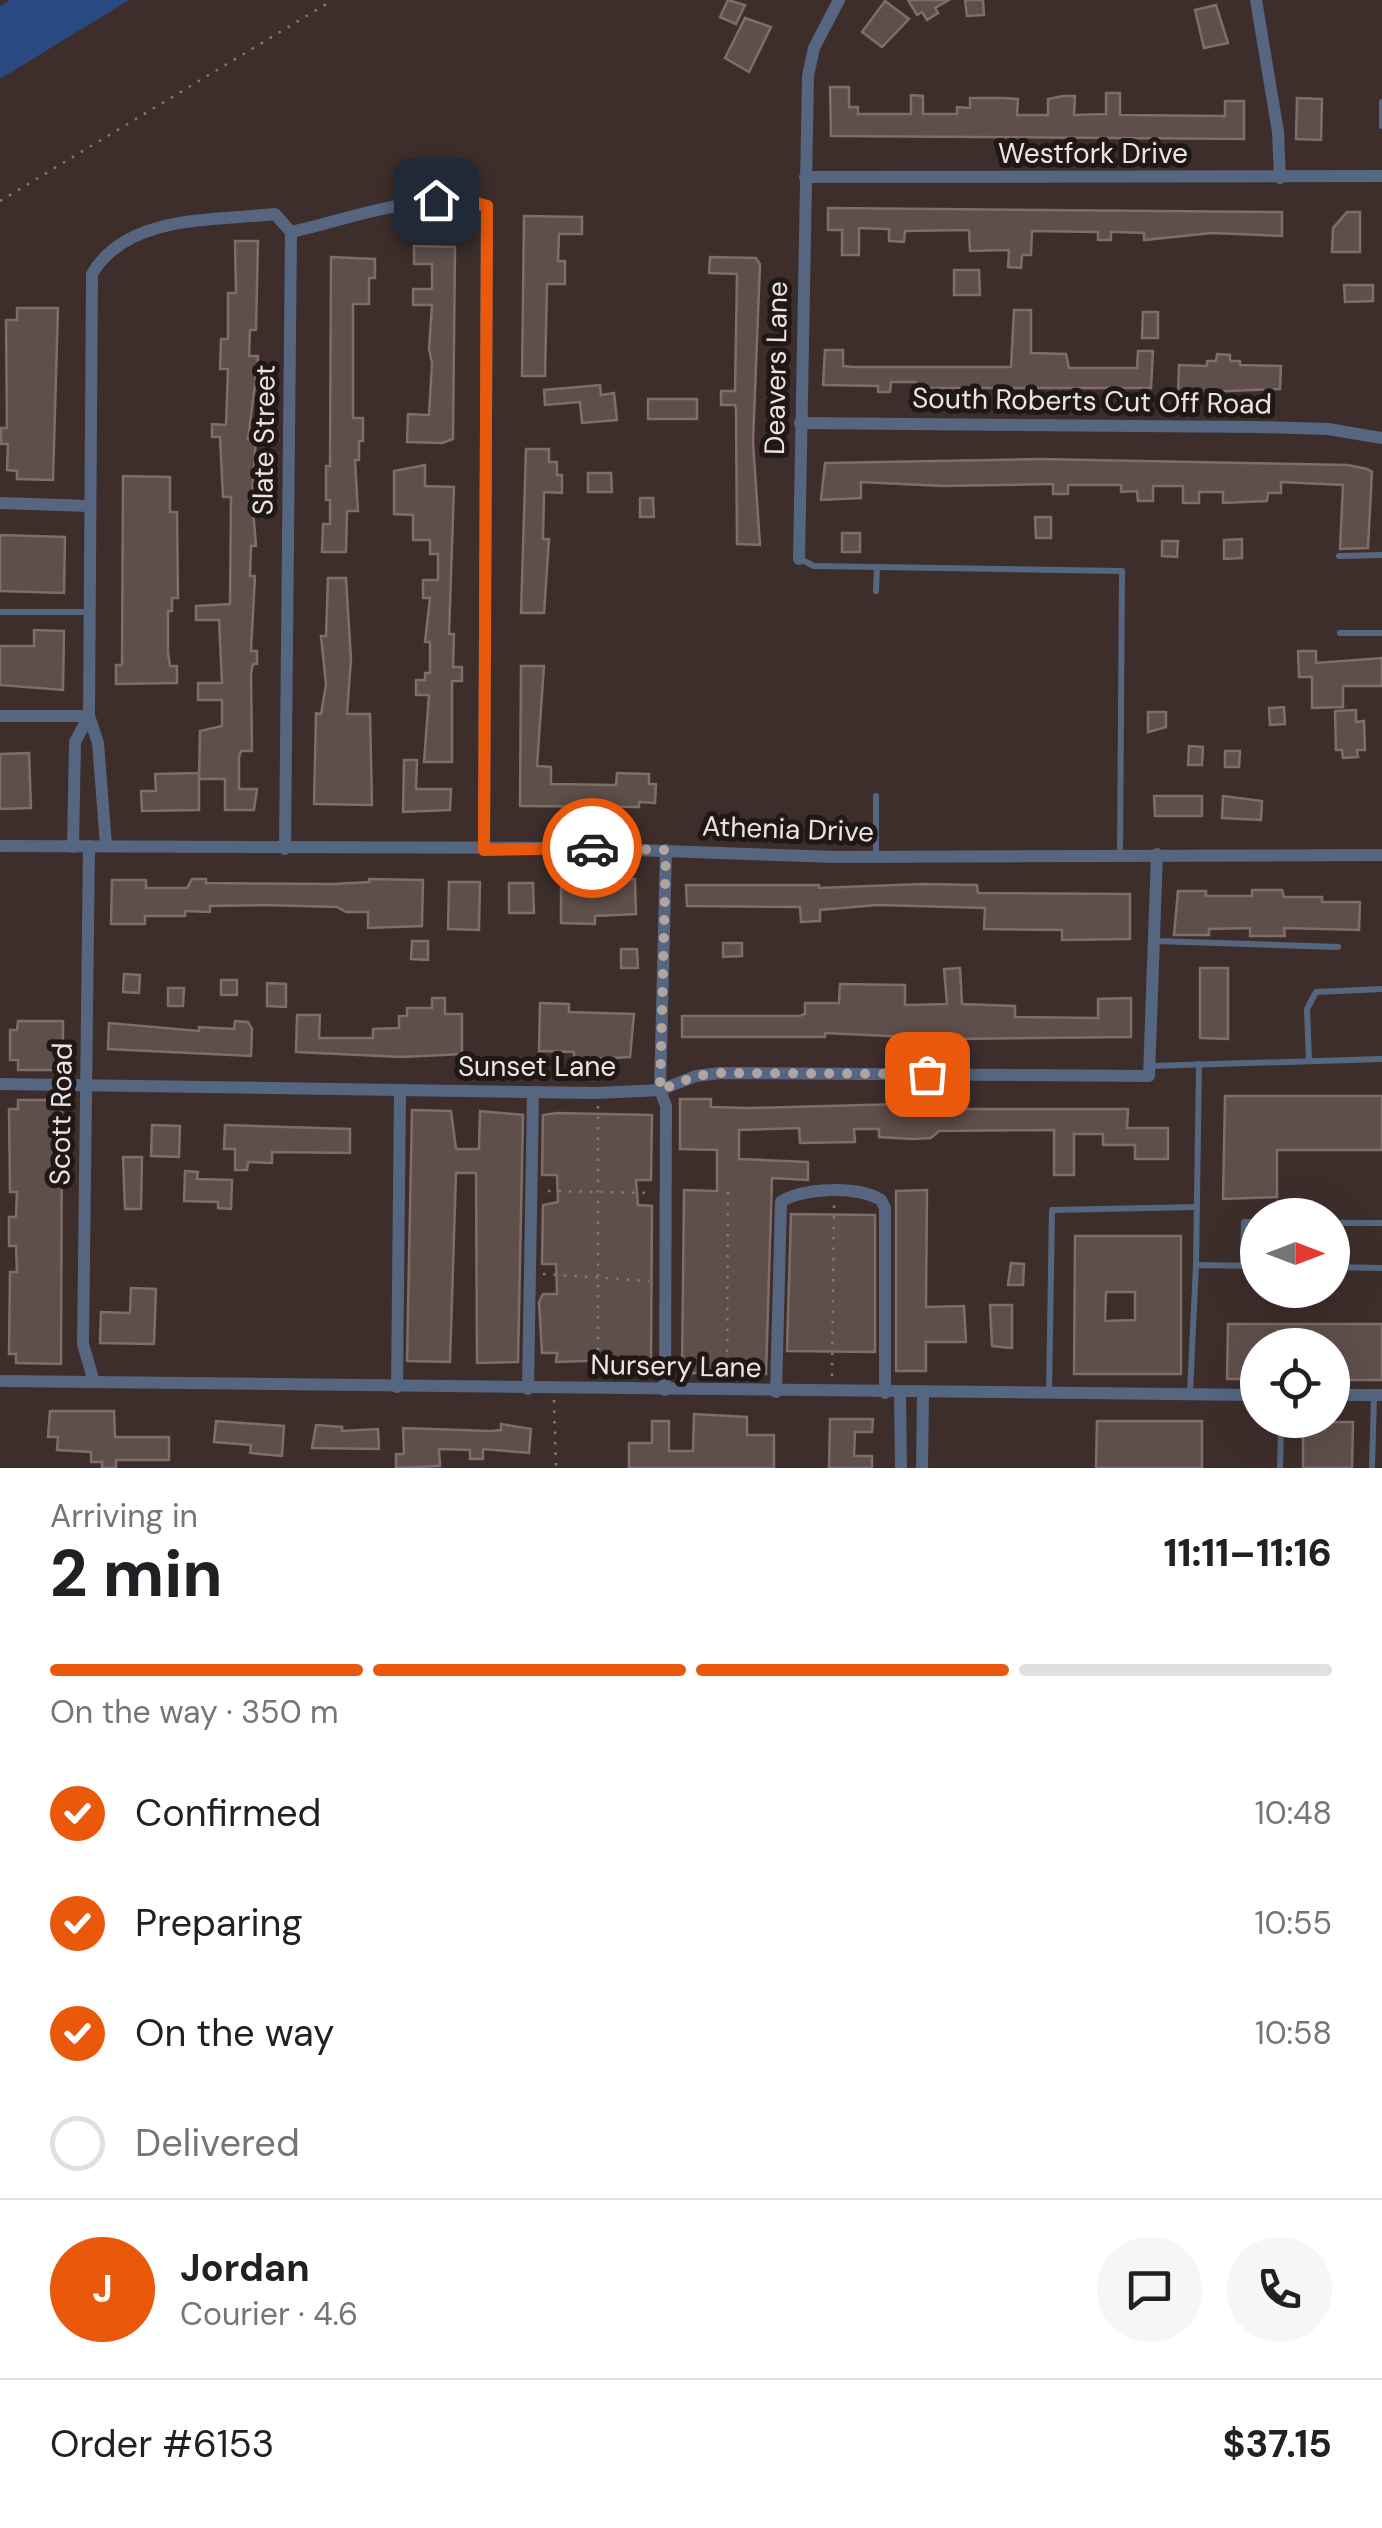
<!DOCTYPE html>
<html lang="en">
<head>
<meta charset="utf-8">
<style>
  :root { --surface:#fff; --page:#f6f6f6; --text:#202124; --muted:#757577; --line:#e0e0e0; --accent:#ea580c }
  body { margin:0; font-family:"DM Sans",sans-serif; background:var(--page); color:var(--text); height:100vh; display:flex; flex-direction:column; font-size:38px; white-space:nowrap }
  * { box-sizing:border-box; margin:0 }
  p { font-size:32px; color:var(--muted) }
  .icon { flex:none; width:55px; height:55px; fill:none; stroke:currentColor; stroke-width:2; stroke-linecap:round; stroke-linejoin:round }
  .map { position:relative; height:1468px; overflow:hidden }
  .side { display:flex; flex-direction:column; background:var(--surface); flex:1 }
  .side>* { flex:none }
  .needle { width:65px; rotate:90deg }
  .tools { position:absolute; left:1240px; top:1198px; display:grid; gap:20px }
  .tools a { display:grid; place-items:center; width:110px; height:110px; border-radius:50%; background:var(--surface); box-shadow:0 10px 40px #0002; font-size:50px }
  .pin { position:absolute; display:grid; place-items:center; width:85px; height:85px; color:#fff; margin:-42px; border-radius:20px; box-shadow:0 5px 15px #0006 }
  .courier { position:absolute; display:grid; place-items:center; width:100px; height:100px; margin:-50px; border:8px solid #ea580c; border-radius:50%; background:#fff; color:#222; box-shadow:0 2px 12px #0007 }
  .headline em { font-style:normal; font-weight:800 }
  .headline div { display:flex; flex-direction:column-reverse }
  .headline { display:flex; align-items:center; justify-content:space-between; height:170px; padding:0 50px }
  h1 { font-size:65px; font-weight:800; line-height:75px }
  .bar { display:grid; grid-template-columns:repeat(4,1fr); gap:15px 10px; align-content:center; height:120px; padding:0 50px }
  .bar i { height:12px; border-radius:8px; background:var(--line) }
  .bar .selected { background:var(--accent) }
  .bar p { grid-column:span 4 }
  .line { display:flex; align-items:center; gap:25px; padding:0 50px; border-top:2px solid var(--line) }
  .line div { flex:1 }
  .round { display:grid; place-items:center; flex:none; width:105px; height:105px; border-radius:52px; background:var(--page) }
  ol { padding:0 50px; list-style:none }
  li { display:flex; align-items:center; gap:30px; height:110px }
  li p { margin-inline-start:auto }
  li .icon { padding:10px; border-radius:50%; background:var(--accent); color:#fff; stroke-width:4 }
  li:last-child { color:var(--muted) }
  li i { width:55px; height:55px; border:5px solid var(--line); border-radius:50% }
  .map>svg:first-child { display:block }
  .water { fill:#2a4982 }
  .building { fill:#5f4f4b; stroke:#7f6d6a; stroke-width:2.5; fill-rule:evenodd }
  .lines { fill:none; stroke-linecap:round; stroke-linejoin:round }
  .path { stroke:#857875; stroke-width:2.5; stroke-dasharray:2.5 8; stroke-linecap:butt }
  .service { stroke:#566680; stroke-width:6 }
  .minor { stroke:#566680; stroke-width:12 }
  .done { stroke:#b0a4a1; stroke-width:10; stroke-dasharray:0 18 }
  .route { stroke:#ea580c; stroke-width:12 }
  .labels { text-anchor:middle; dominant-baseline:central; stroke-width:10; stroke-linejoin:round; paint-order:stroke }
  .street-label { font-size:28px; fill:#eee3e1; stroke:#1f1817 }
</style>
</head>
<body>
<div class="map">
<svg width="1382" height="1468" viewBox="0 0 1382 1468">
  <rect width="100%" height="100%" fill="#3d2e2b"/>
  <!-- water -->
  <polygon class="water" points="10,0 129,0 0,79 0,6"/>
  <!-- building -->
  <g class="building">
    <polygon points="728,0 745,5 736,24 720,17"/>
    <polygon points="908,0 949,0 935,8 938,13 927,20 922,12 917,15"/>
    <polygon points="965,0 983,0 984,15 967,16"/>
    <polygon points="885,1 909,19 882,47 862,32"/>
    <polygon points="1216,5 1228,43 1204,48 1195,10"/>
    <polygon points="745,18 771,27 749,72 725,58"/>
    <polygon points="830,87 849,87 849,107 858,107 858,114 911,114 911,95 923,96 923,114 957,114 957,107 970,108 970,98 1004,98 1018,99 1017,115 1048,115 1048,99 1063,96 1075,96 1074,115 1106,114 1106,93 1120,93 1120,115 1225,116 1225,101 1244,101 1244,139 831,136"/>
    <polygon points="1297,98 1322,99 1321,140 1296,139"/>
    <polygon points="828,208 1282,212 1282,236 1212,233 1144,240 1144,233 1117,232 1111,232 1111,240 1098,240 1098,232 1032,231 1031,255 1022,255 1021,268 1008,267 1009,250 970,251 969,230 905,231 904,242 889,241 889,229 859,228 859,255 842,255 842,230 828,230"/>
    <polygon points="1347,212 1360,212 1360,252 1332,252 1333,228"/>
    <polygon points="524,216 582,217 582,234 559,234 558,261 565,261 565,284 547,284 545,376 522,376"/>
    <polygon points="235,241 258,241 256,330 250,330 249,356 258,356 257,370 248,439 256,439 252,497 256,546 251,546 250,576 255,576 251,651 257,651 257,664 253,664 251,674 252,751 241,751 239,757 239,789 257,789 254,810 225,810 225,779 199,779 200,731 222,726 222,700 198,700 198,683 222,683 219,620 196,620 196,606 230,604 231,497 223,497 220,437 212,437 212,424 226,425 228,369 220,369 221,339 228,339 228,293 236,293"/>
    <polygon points="414,246 455,247 453,439 442,443 407,442 408,414 429,415 432,363 429,349 432,305 413,305 413,289 432,289 432,264 414,264"/>
    <polygon points="331,257 375,259 375,278 369,278 369,304 353,304 353,418 363,418 363,441 359,441 359,460 355,460 358,511 347,511 346,552 322,552 323,524 330,524 330,500 326,500 326,466 330,466"/>
    <polygon points="710,257 756,258 760,264 753,442 760,545 737,544 736,409 735,405 721,405 721,391 735,391 737,274 709,273"/>
    <polygon points="954,270 979,270 980,295 954,295"/>
    <polygon points="1344,285 1373,285 1373,301 1345,302"/>
    <polygon points="17,308 58,308 53,480 17,479 17,471 7,470 8,444 1,444 1,428 7,428 6,320 17,320"/>
    <polygon points="1014,310 1031,310 1031,353 1066,354 1069,368 1137,368 1138,351 1153,351 1151,388 916,388 916,382 891,382 890,392 878,392 878,386 823,385 825,350 843,350 843,366 854,367 1011,367"/>
    <polygon points="1143,312 1158,312 1158,338 1142,338"/>
    <polygon points="1217,354 1230,355 1230,361 1240,361 1240,365 1281,366 1280,389 1178,393 1179,365 1207,366 1207,361 1216,361"/>
    <polygon points="600,385 601,395 614,393 617,420 582,423 580,402 545,405 544,390"/>
    <rect x="648" y="399" width="49" height="20"/>
    <polygon points="526,449 549,449 549,462 557,462 557,475 562,475 562,493 544,492 543,539 549,539 544,613 521,613"/>
    <polygon points="1039,459 1348,465 1367,469 1372,472 1368,548 1340,549 1343,485 1281,482 1281,493 1268,493 1267,501 1223,503 1223,492 1199,492 1199,503 1183,503 1183,486 1153,486 1153,501 1138,501 1137,491 1121,492 1121,485 1068,485 1068,494 1053,494 1053,484 942,486 861,482 861,498 821,500 825,463"/>
    <polygon points="425,465 425,486 454,487 449,634 454,634 453,667 462,667 462,681 452,681 452,762 424,762 429,695 416,695 416,680 425,680 425,673 430,673 430,642 425,642 430,598 423,598 423,580 438,580 438,554 430,554 430,540 413,540 413,515 394,514 394,471"/>
    <polygon points="588,473 611,473 612,492 588,492"/>
    <polygon points="123,476 170,477 170,512 177,512 178,598 172,598 172,611 168,611 168,653 170,666 177,666 177,683 116,684 116,665 122,665"/>
    <polygon points="640,498 653,498 654,517 640,517"/>
    <polygon points="1035,517 1051,517 1051,538 1036,538"/>
    <rect x="842" y="533" width="18" height="19"/>
    <polygon points="0,535 65,537 64,593 0,591"/>
    <polygon points="1242,539 1242,558 1224,559 1224,540"/>
    <polygon points="1162,541 1178,541 1177,557 1162,556"/>
    <polygon points="328,578 346,578 351,659 347,714 370,714 372,805 314,804 316,713 321,714 326,685 321,636 326,636"/>
    <polygon points="34,630 64,631 63,690 0,685 0,646 34,646"/>
    <polygon points="1298,651 1316,651 1316,663 1382,658 1382,686 1343,686 1343,707 1312,708 1312,677 1299,677"/>
    <polygon points="521,666 544,666 537,766 551,767 551,784 616,785 617,773 649,774 649,784 656,784 655,803 639,802 639,807 520,806"/>
    <polygon points="1284,707 1285,724 1270,725 1269,708"/>
    <polygon points="1356,710 1356,722 1364,721 1365,750 1357,750 1358,757 1343,758 1342,750 1336,750 1335,711"/>
    <polygon points="1148,712 1166,712 1166,727 1148,732"/>
    <polygon points="1189,746 1203,747 1202,765 1188,765"/>
    <polygon points="1225,751 1240,751 1239,767 1225,767"/>
    <polygon points="29,753 31,808 0,809 0,754"/>
    <polygon points="404,760 417,760 416,789 451,789 450,810 403,812"/>
    <polygon points="199,773 199,810 142,811 141,791 156,791 155,774"/>
    <polygon points="1154,796 1202,796 1202,816 1155,816"/>
    <polygon points="1223,796 1262,801 1261,820 1222,818"/>
    <polygon points="192,879 206,879 206,883 333,884 369,882 369,879 423,880 422,926 368,928 368,912 346,912 337,907 264,905 210,906 210,912 185,911 185,916 145,916 145,924 111,924 112,880 146,880 146,888 187,888"/>
    <polygon points="635,879 636,914 595,916 595,924 561,923 561,883"/>
    <polygon points="449,882 480,882 479,930 448,929"/>
    <polygon points="509,883 533,883 534,913 509,913"/>
    <polygon points="922,884 977,885 978,893 1130,894 1130,939 1062,940 1062,930 984,929 985,908 877,905 820,910 820,921 801,922 800,907 687,906 686,885 819,885 819,888"/>
    <polygon points="1252,890 1282,890 1284,897 1322,897 1322,902 1360,902 1359,930 1284,928 1285,936 1250,936 1250,928 1209,929 1209,935 1174,935 1178,891 1206,891 1206,896 1252,896"/>
    <polygon points="412,941 428,941 428,960 411,959"/>
    <polygon points="723,943 742,943 742,956 723,957"/>
    <polygon points="621,949 637,949 638,968 621,968"/>
    <polygon points="960,968 962,1004 1015,1006 1015,1017 1098,1018 1098,999 1131,998 1131,1037 950,1039 825,1033 825,1037 682,1037 682,1016 799,1016 805,1014 805,1003 839,1003 840,984 905,985 905,1005 947,1004 944,969"/>
    <polygon points="1200,968 1228,968 1228,1039 1200,1038"/>
    <polygon points="124,974 140,975 139,993 123,992"/>
    <rect x="221" y="980" width="16" height="15"/>
    <polygon points="267,983 286,984 286,1007 267,1006"/>
    <polygon points="168,988 184,988 183,1006 168,1006"/>
    <polygon points="432,998 445,998 445,1014 462,1014 462,1054 402,1057 296,1052 297,1015 320,1015 319,1038 373,1038 373,1029 399,1028 399,1016 407,1016 407,1008 432,1008"/>
    <polygon points="540,1003 569,1004 569,1012 634,1014 630,1057 574,1060 574,1052 539,1051"/>
    <polygon points="18,1021 63,1021 63,1070 18,1070 18,1060 10,1060 10,1030 17,1030"/>
    <polygon points="235,1021 248,1022 252,1029 251,1056 108,1049 109,1023 199,1031 199,1027 234,1029"/>
    <polygon points="1225,1096 1382,1096 1382,1150 1277,1150 1277,1197 1223,1199"/>
    <polygon points="680,1099 711,1099 711,1107 749,1108 938,1103 938,1109 1128,1109 1127,1128 1168,1128 1168,1159 1135,1159 1135,1145 1103,1145 1103,1134 1074,1134 1074,1175 1054,1175 1054,1130 939,1131 931,1138 912,1139 879,1137 879,1129 854,1129 855,1142 800,1143 799,1128 739,1130 739,1159 808,1162 808,1180 772,1178 766,1374 682,1373 684,1190 717,1191 717,1150 680,1149"/>
    <polygon points="18,1100 62,1100 61,1364 16,1363 16,1354 9,1354 10,1272 17,1272 16,1246 9,1246 9,1217 16,1217 17,1192 10,1192 9,1109 18,1109"/>
    <polygon points="412,1110 451,1111 456,1149 479,1149 480,1111 523,1115 518,1362 477,1363 476,1173 456,1173 450,1362 407,1361"/>
    <polygon points="557,1113 652,1115 651,1180 636,1180 638,1205 652,1206 651,1359 556,1362 557,1353 542,1353 539,1302 543,1294 557,1294 556,1264 542,1264 543,1205 558,1202 557,1175 542,1175 543,1115"/>
    <polygon points="152,1125 180,1126 179,1157 151,1156"/>
    <polygon points="225,1125 350,1129 350,1153 272,1152 272,1163 248,1162 247,1170 235,1170 235,1149 224,1149"/>
    <polygon points="123,1157 142,1157 141,1209 125,1209"/>
    <polygon points="185,1171 198,1172 197,1179 232,1180 231,1209 218,1208 218,1202 184,1201"/>
    <polygon points="927,1190 926,1307 964,1306 966,1342 926,1342 926,1371 896,1371 896,1191"/>
    <polygon points="791,1214 875,1215 875,1352 787,1351"/>
    <path d="M1075,1236h106v138h-107zM1106,1292h29v28l-30,1z"/>
    <polygon points="1011,1263 1024,1264 1023,1285 1008,1285"/>
    <polygon points="131,1288 156,1289 154,1344 100,1343 101,1312 130,1313"/>
    <polygon points="990,1305 1012,1305 1012,1348 992,1346"/>
    <polygon points="1228,1324 1382,1324 1382,1380 1332,1380 1332,1345 1258,1345 1258,1379 1227,1379"/>
    <polygon points="50,1411 114,1411 115,1437 169,1437 169,1460 116,1460 116,1468 102,1468 102,1462 91,1462 91,1452 57,1450 58,1437 48,1437"/>
    <polygon points="694,1414 747,1417 747,1435 774,1435 774,1468 629,1468 629,1443 652,1443 652,1421 669,1421 669,1451 693,1451"/>
    <polygon points="830,1419 873,1419 872,1432 855,1432 854,1456 872,1456 872,1468 829,1468"/>
    <polygon points="216,1421 284,1426 282,1456 250,1453 251,1445 214,1442"/>
    <polygon points="1097,1421 1202,1421 1202,1468 1096,1468"/>
    <polygon points="1303,1422 1353,1422 1352,1468 1303,1468"/>
    <polygon points="501,1424 531,1429 529,1453 483,1449 483,1459 470,1459 470,1450 439,1449 440,1466 396,1468 396,1454 404,1454 403,1428 491,1431 501,1430"/>
    <polygon points="316,1425 342,1427 342,1431 378,1429 379,1449 312,1448"/>
  </g>
  <g class="lines">
    <!-- path -->
    <g class="path">
      <polyline points="0,201 333,0"/>
      <polyline points="598,1106 598,1373"/>
      <polyline points="548,1191 649,1193"/>
      <polyline points="543,1274 649,1281"/>
      <polyline points="727,1373 728,1190"/>
      <polyline points="832,1376 834,1204"/>
      <polyline points="554,1400 556,1468"/>
    </g>
    <!-- service -->
    <g class="service">
      <polyline points="1382,102 1382,126"/>
      <polyline points="1339,556 1382,555"/>
      <polyline points="800,559 814,566 1122,571 1120,854"/>
      <polyline points="876,591 877,568"/>
      <polyline points="0,612 89,612"/>
      <polyline points="1340,633 1382,633"/>
      <polyline points="876,796 876,856"/>
      <polyline points="1155,941 1338,947"/>
      <polyline points="1309,1060 1307,1009 1316,992 1382,989"/>
      <polyline points="1151,1066 1382,1059"/>
      <polyline points="1332,1223 1382,1223"/>
      <polyline points="1196,1265 1199,1064"/>
      <polyline points="1243,1266 1244,1222 1258,1222"/>
      <polyline points="1332,1267 1382,1268"/>
      <polyline points="1049,1393 1052,1210 1197,1207"/>
      <polyline points="1190,1393 1196,1265 1258,1266"/>
      <polyline points="1280,1468 1281,1420"/>
      <polyline points="1372,1468 1374,1396"/>
    </g>
    <!-- minor -->
    <g class="minor">
      <polyline points="1256,0 1278,132 1280,178"/>
      <polyline points="805,177 1382,176"/>
      <polyline points="800,423 1257,427 1328,429 1382,438"/>
      <polyline points="0,503 89,506"/>
      <polyline points="799,559 808,76 814,48 839,0"/>
      <polyline points="0,716 89,716"/>
      <path d="M106,845l-8,-102 -9,-27 3,-442c35,-60 122,-53 183,-60l16,18"/>
      <polyline points="0,846 577,848 837,857 1382,855"/>
      <polyline points="89,846 83,1344 94,1382"/>
      <polyline points="73,847 75,742 89,716"/>
      <path d="M285,849l6,-617c60,-13 136,-44 196,-26l-3,644"/>
      <polyline points="0,1084 597,1093 660,1090 696,1076 720,1073 1149,1076 1157,854"/>
      <polyline points="0,1381 1258,1395"/>
      <polyline points="397,1387 400,1090"/>
      <polyline points="528,1389 533,1092"/>
      <polyline points="665,1390 666,1106 660,1090 666,850"/>
      <path d="M776,1392l5,-190c21,-15 79,-16 100,-2l4,8v185"/>
      <polyline points="900,1393 901,1468"/>
      <polyline points="1332,1395 1382,1395"/>
      <polyline points="922,1468 923,1393"/>
    </g>
  </g>
  <g class="lines">
    <!-- done -->
    <polyline class="done" points="592,848 666,850 660,1090 696,1076 720,1073 927,1074"/>
    <!-- route -->
    <polyline class="route" points="436,200 466,200 487,206 484,850 592,848"/>
  </g>
  <g class="labels">
    <!-- street labels -->
    <g class="street-label">
      <text x="1093" y="153">Westfork Drive</text>
      <text transform="translate(776 368) rotate(-89)">Deavers Lane</text>
      <text transform="translate(1092 401) rotate(1)">South Roberts Cut Off Road</text>
      <text transform="translate(264 440) rotate(-89)">Slate Street</text>
      <text transform="translate(788 829) rotate(2)">Athenia Drive</text>
      <text x="537" y="1066">Sunset Lane</text>
      <text transform="translate(61 1114) rotate(-89)">Scott Road</text>
      <text transform="translate(676 1366) rotate(1)">Nursery Lane</text>
    </g>
  </g>
</svg>
<div class="tools">
<a><svg class="needle" viewBox="-14 -14 28 28"><path d="M0-13l5 13h-10z" fill="#e53935"/><path d="M0 13l5-13h-10z" fill="#757577"/></svg></a>
<a><svg class="icon" aria-label="locate" viewBox="0 0 24 24"><circle cx="12" cy="12" r="6"/><path d="M12 2v4M12 18v4M2 12h4M18 12h4"/></svg></a>
</div>
<div class="pin" style="left:927px;top:1074px;background:#ea580c"><svg class="icon" aria-label="bag" viewBox="0 0 24 24"><path d="M5 8h14l-1 12H6zM9 8a3 3 0 0 1 6 0"/></svg></div>
<div class="pin" style="left:436px;top:200px;background:#1f2937"><svg class="icon" aria-label="home" viewBox="0 0 24 24"><path d="M3 11l9-7 9 7M6 9v11h12V9"/></svg></div>
<div class="courier" style="left:592px;top:848px"><svg class="icon" aria-label="car" viewBox="0 0 24 24"><path d="M5 17H2v-5l4-1 3-4h7l3 4 3 1v5h-3M9 17h6M6 11h13"/><circle cx="7" cy="17" r="2"/><circle cx="17" cy="17" r="2"/></svg></div>
</div>
<section class="side">
<div class="headline"><div><h1>2 min</h1><p>Arriving in</p></div><em>11:11–11:16</em></div>
<div class="bar"><i class="selected"></i><i class="selected"></i><i class="selected"></i><i></i><p>On the way · 350 m</p></div>
<ol>
<li><svg class="icon" aria-label="check" viewBox="0 0 24 24"><path d="M5 12l5 5 9-10"/></svg>Confirmed<p>10:48</p></li>
<li><svg class="icon" aria-label="check" viewBox="0 0 24 24"><path d="M5 12l5 5 9-10"/></svg>Preparing<p>10:55</p></li>
<li><svg class="icon" aria-label="check" viewBox="0 0 24 24"><path d="M5 12l5 5 9-10"/></svg>On the way<p>10:58</p></li>
<li><i></i>Delivered</li>
</ol>
<div class="line" style="height:180px"><b class="round" style="background:var(--accent);color:#fff">J</b><div><b>Jordan</b><p>Courier · 4.6</p></div><a class="round"><svg class="icon" aria-label="chat" viewBox="0 0 24 24"><path d="M4 5h16v11H9l-5 4z"/></svg></a><a class="round"><svg class="icon" aria-label="phone" viewBox="0 0 24 24"><path d="M5 4h4l2 5-3 2q2 4 5 5l2-3 5 2v4C11 20 4 13 5 4z"/></svg></a></div>
<div class="line" style="height:130px"><div>Order #6153</div><b>$37.15</b></div>
</section>
</body>
</html>
